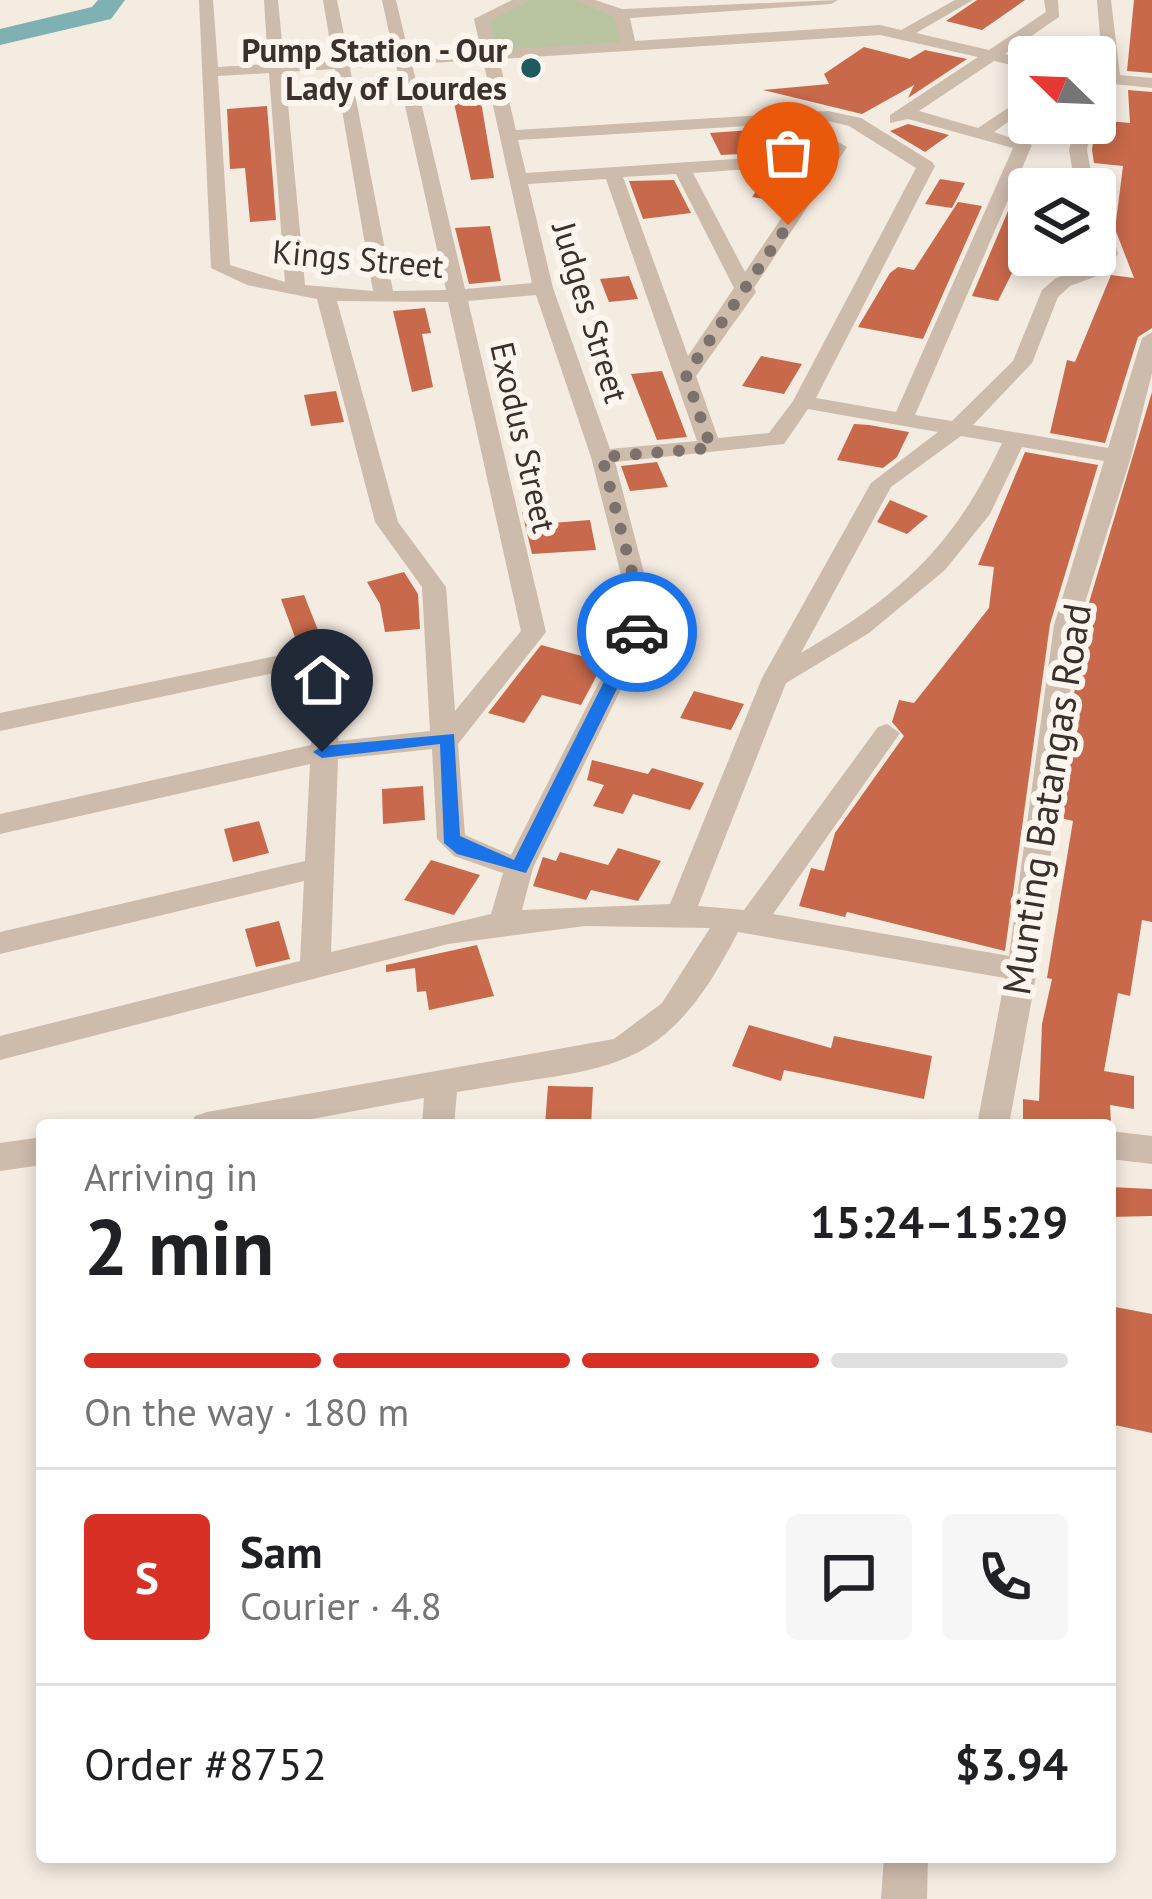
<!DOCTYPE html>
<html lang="en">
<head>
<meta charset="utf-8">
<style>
  :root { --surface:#fff; --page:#f6f6f6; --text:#202124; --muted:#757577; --line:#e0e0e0; --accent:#d93025 }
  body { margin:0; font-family:"PT Sans",sans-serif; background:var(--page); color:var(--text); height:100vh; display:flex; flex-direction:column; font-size:45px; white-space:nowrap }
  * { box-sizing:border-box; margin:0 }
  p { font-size:39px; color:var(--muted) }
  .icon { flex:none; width:66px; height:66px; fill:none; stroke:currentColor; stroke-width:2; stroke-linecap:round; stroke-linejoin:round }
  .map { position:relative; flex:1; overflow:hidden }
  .details { position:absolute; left:36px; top:1119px; width:1080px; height:744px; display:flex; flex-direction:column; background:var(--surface); border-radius:12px; box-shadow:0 6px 18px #0003 }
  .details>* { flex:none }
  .needle { width:78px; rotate:293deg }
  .controls { position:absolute; left:1008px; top:36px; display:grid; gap:24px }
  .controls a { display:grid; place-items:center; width:108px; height:108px; border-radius:12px; background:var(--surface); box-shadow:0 6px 18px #0003; font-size:60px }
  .pin { position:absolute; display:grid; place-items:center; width:102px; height:102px; color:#fff; margin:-123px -51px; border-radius:50% 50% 50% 0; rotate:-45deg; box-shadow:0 0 12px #0007 }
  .pin .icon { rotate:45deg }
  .courier { position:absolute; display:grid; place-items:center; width:120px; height:120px; margin:-60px; border:9px solid #1a73e8; border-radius:50%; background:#fff; color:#222; box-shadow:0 3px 15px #0007 }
  .summary em { font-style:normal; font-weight:600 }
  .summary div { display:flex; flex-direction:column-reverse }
  .summary { display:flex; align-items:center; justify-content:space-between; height:204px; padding:0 48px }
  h1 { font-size:78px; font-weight:600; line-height:90px }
  .bar { display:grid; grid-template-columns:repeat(4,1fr); gap:18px 12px; align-content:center; height:144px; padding:0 48px }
  .bar i { height:15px; border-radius:9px; background:var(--line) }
  .bar .selected { background:var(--accent) }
  .bar p { grid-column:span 4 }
  .line { display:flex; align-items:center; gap:30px; padding:0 48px; border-top:3px solid var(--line) }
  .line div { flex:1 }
  .round { display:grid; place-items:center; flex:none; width:126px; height:126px; border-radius:12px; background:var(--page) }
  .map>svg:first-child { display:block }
  .green { fill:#b8c4a0 }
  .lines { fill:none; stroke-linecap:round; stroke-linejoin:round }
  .river { fill:#7fb0b2; fill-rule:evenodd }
  .building { fill:#c8694b }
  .minor { fill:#cdbbac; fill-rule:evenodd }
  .route { fill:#1a73e8 }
  .done { stroke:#7c716b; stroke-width:12; stroke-dasharray:0 21.6 }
  .poi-dot { fill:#1f5a5e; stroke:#fbf5ee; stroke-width:4.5 }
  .labels { text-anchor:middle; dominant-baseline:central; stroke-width:12; stroke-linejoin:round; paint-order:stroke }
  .far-poi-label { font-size:33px; font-weight:bold; fill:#3b302b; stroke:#fbf5ee; text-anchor:end }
  .far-street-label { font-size:33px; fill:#3b302b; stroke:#fbf5ee }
  .street-label { font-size:39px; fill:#3b302b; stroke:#fbf5ee }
</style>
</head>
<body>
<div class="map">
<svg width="1152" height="1899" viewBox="0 0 1152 1899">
  <rect width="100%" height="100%" fill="#f4ebe1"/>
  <!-- green -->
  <polygon class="green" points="526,0 577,0 616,14 628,43 493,52 484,19"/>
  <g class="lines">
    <!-- river -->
    <polygon class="river" points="98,0 125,0 111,19 0,45 0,29 92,7"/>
  </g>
  <!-- building -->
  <g class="building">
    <polygon points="977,0 1025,0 982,30 946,21"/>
    <polygon points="1134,0 1152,0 1152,73 1127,71"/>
    <polygon points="864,47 910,59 925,50 967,59 908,98 914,85 862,114 763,90 829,84 824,74"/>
    <polygon points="1128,90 1152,92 1152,328 1138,337 1105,443 1050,433 1067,360 1075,362 1111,275 1134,278 1115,229 1123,166 1094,163 1092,150 1096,120 1130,123"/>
    <polygon points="480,96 494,178 471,180 454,103"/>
    <polygon points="267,106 276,220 250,222 245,168 230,169 227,109"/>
    <polygon points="908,124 949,135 925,152 890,131"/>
    <polygon points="764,129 776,152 721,155 710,133"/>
    <polygon points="787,171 795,185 782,202 752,197 770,172"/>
    <polygon points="940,179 965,183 952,208 925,204"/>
    <polygon points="674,180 691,213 643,219 629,181"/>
    <polygon points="958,202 982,206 923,339 858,327 890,273 898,267 914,270"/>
    <polygon points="1008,211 1029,215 1029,239 998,301 972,296"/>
    <polygon points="490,226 501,281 469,284 455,228"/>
    <polygon points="629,276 638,299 609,302 600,279"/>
    <polygon points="425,308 431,333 422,334 433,387 412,392 393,311"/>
    <polygon points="761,356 802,364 784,394 742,386"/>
    <polygon points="662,371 687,437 657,440 631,374"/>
    <polygon points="336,391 344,422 311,426 304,395"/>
    <polygon points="1152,392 1152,922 1142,920 1130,996 1118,993 1104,1071 1134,1076 1134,1109 1110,1105 1111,1125 1023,1125 1023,1099 1039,1101 1042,1024 1052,979 1047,978 1073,821 1061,818 1059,825 1082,626"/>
    <polygon points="854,424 869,425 909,432 897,457 883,468 837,460"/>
    <polygon points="1025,452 1098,465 1050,624 1005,951 847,912 845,917 799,906 811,868 824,871 835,833 904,736 892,722 899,700 914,703 989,608 994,567 978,565"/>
    <polygon points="657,462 668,487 630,491 621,466"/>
    <polygon points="890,500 928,516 907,534 877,522"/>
    <polygon points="547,509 552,523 590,520 596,550 532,554 522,512"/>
    <polygon points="404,572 418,594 420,629 385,632 380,604 367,582"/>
    <polygon points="304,595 320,635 296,640 281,599"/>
    <polygon points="541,645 604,662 581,705 542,695 524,723 488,713"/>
    <polygon points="694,691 744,704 731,730 680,718"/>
    <polygon points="592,760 648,774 652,768 704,783 690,810 633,794 623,814 593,806 604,785 587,780"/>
    <polygon points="423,786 425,820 383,824 382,789"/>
    <polygon points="259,821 269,853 233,862 224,829"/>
    <polygon points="618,848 661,861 638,901 591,890 586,900 533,886 543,857 556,861 560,852 608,865"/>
    <polygon points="431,860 480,875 454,915 404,900"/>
    <polygon points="279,921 290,959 256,967 245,929"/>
    <polygon points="477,945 494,996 429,1010 426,991 417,992 415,968 386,972 386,965"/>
    <polygon points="749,1025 831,1048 834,1036 932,1056 924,1099 784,1070 781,1081 732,1066"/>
    <polygon points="548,1086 593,1087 591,1125 545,1125"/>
    <polygon points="1110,1187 1152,1189 1152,1216 1110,1217"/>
    <polygon points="1110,1306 1152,1314 1152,1433 1110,1424"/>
  </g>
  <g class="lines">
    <!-- minor -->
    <g class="minor">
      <path d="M199,0h14l5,67 50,-3 -4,-64h14l6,63 49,-3 -10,-60h14l12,59 45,-3 -12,-56h14l13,55 72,-5 -7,-31 38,-19h19l-41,21 7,29 123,-8 -6,-25 -40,-17h21l27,9 216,-9 -7,4 -201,14 5,23 245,-16 21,5 54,-30h18l-57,33 73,17 57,-38 -2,-12h14l1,17 -54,37 24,5v10l-35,-8 -75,50 59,17 51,-34v13l-35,25 38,13 -117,270 37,6 61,-60 29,-71 14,-12 35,-13 8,-11 -4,-52 9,5 14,47 -13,19 -35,13 -12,11 -26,66 -59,62 135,23 34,-110 10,-6v41l-21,84 -53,168 -41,345 -28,155h-32l28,-147 -267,-46c-76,150 -130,133 -281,160l-3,33h-32l2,-27 -144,27h-89l4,-9 12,-4 407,-73 48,-36 48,-75 -125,-2 -137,18 -448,116v-24l300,-75 4,-80 -304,73v-22l305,-71 5,-97 -310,70v-20l311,-69 4,-75 -8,-4 -307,65v-18l310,-64 31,18 -3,74 92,-10 -8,-144 -47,-65 -58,-223 -70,-14 -36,-17zM880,35l98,22 -88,58v8l18,-4 105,29 -117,264 -80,-14 119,-232 -3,-4 -71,-44 -33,-7 -312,19 -17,-71zM483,60l49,223 -67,6 -53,-225zM396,65l50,225 -53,1 -43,-223zM335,69l38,222 -68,-6 -20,-213zM269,73l16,209 -55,-17 -12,-189zM828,121l21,5 67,42 -123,233 -24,32 -51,5 -22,-62 60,-84 -2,-4 93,-141 -9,-5 -13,11 -299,20 -8,-33zM818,164l-73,108 -52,-99zM676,174l58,114 -46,68 -65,-179zM606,179l91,262 -87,8 -57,-161 -25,-104zM536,295l55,162 41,161 -121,237 -46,-20 -7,-91 88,-112 -78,-331zM337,301l111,1 73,329 -66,80 -9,-124 -48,-65zM808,409l130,23 -67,51 -109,195 -92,226 -148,6 11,-42 123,-250 -41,-156 169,-18zM961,436l41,7c-48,104 -103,153 -201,210l90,-166zM1022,447l82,14 -50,164 -45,331 -236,-42 127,-181 -13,-9 -9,3 -134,183 -46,-4 88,-223 83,-50 76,-63 45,-56zM432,749l5,90 17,17 49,17 -12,41 -160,38 7,-193z"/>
      <polygon points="1097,0 1111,0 1120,75 1152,78 1152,88 1095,82 1095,72 1103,73"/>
      <polygon points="1076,123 1092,123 1087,150 1094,189 1076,189 1069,150"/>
      <polygon points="1110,1131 1152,1136 1152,1164 1110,1159"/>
      <polygon points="42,1137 42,1165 0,1171 0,1143"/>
      <polygon points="884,1857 928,1857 927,1899 881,1899"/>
    </g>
  </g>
  <!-- route -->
  <polygon class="route" points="637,627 645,632 526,873 457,854 444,843 440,744 322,758 313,752 322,746 454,734 460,836 514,860 629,632"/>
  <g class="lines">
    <!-- done -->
    <polyline class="done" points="637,632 644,618 602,457 711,448 686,375 788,225"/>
  </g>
  <!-- markers -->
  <circle class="poi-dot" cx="531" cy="68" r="12"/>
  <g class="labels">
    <!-- far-poi labels -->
    <g class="far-poi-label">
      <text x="507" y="49">Pump Station - Our<tspan x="507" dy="38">Lady of Lourdes</tspan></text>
    </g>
    <!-- far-street labels -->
    <g class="far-street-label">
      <text transform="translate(358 258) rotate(5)">Kings Street</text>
      <text transform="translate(591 312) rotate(73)">Judges Street</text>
      <text transform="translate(524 437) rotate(77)">Exodus Street</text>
    </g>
    <!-- street labels -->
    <g class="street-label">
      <text transform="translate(1046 799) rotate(-81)">Munting Batangas Road</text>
    </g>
  </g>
</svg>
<div class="controls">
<a><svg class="needle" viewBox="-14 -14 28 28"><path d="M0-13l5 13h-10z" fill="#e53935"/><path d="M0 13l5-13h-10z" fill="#757577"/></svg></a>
<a><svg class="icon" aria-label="layers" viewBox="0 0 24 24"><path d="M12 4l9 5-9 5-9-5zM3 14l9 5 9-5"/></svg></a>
</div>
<div class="pin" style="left:788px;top:225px;background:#ea580c"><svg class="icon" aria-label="bag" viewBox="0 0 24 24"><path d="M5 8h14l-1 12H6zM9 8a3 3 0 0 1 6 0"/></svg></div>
<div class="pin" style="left:322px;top:752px;background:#1f2937"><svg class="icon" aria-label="home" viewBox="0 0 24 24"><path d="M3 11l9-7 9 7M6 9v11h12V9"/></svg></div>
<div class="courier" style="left:637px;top:632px"><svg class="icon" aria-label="car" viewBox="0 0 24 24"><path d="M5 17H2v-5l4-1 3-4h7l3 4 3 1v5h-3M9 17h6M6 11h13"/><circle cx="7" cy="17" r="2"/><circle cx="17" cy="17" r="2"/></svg></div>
<section class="details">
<div class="summary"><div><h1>2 min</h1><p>Arriving in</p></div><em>15:24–15:29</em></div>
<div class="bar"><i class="selected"></i><i class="selected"></i><i class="selected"></i><i></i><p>On the way · 180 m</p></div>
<div class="line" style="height:216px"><b class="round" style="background:var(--accent);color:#fff">S</b><div><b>Sam</b><p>Courier · 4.8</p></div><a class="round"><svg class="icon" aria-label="chat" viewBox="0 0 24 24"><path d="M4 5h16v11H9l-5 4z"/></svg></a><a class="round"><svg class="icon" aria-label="phone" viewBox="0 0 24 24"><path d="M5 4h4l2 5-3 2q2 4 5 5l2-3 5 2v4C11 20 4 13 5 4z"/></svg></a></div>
<div class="line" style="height:156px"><div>Order #8752</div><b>$3.94</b></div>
</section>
</div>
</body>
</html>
